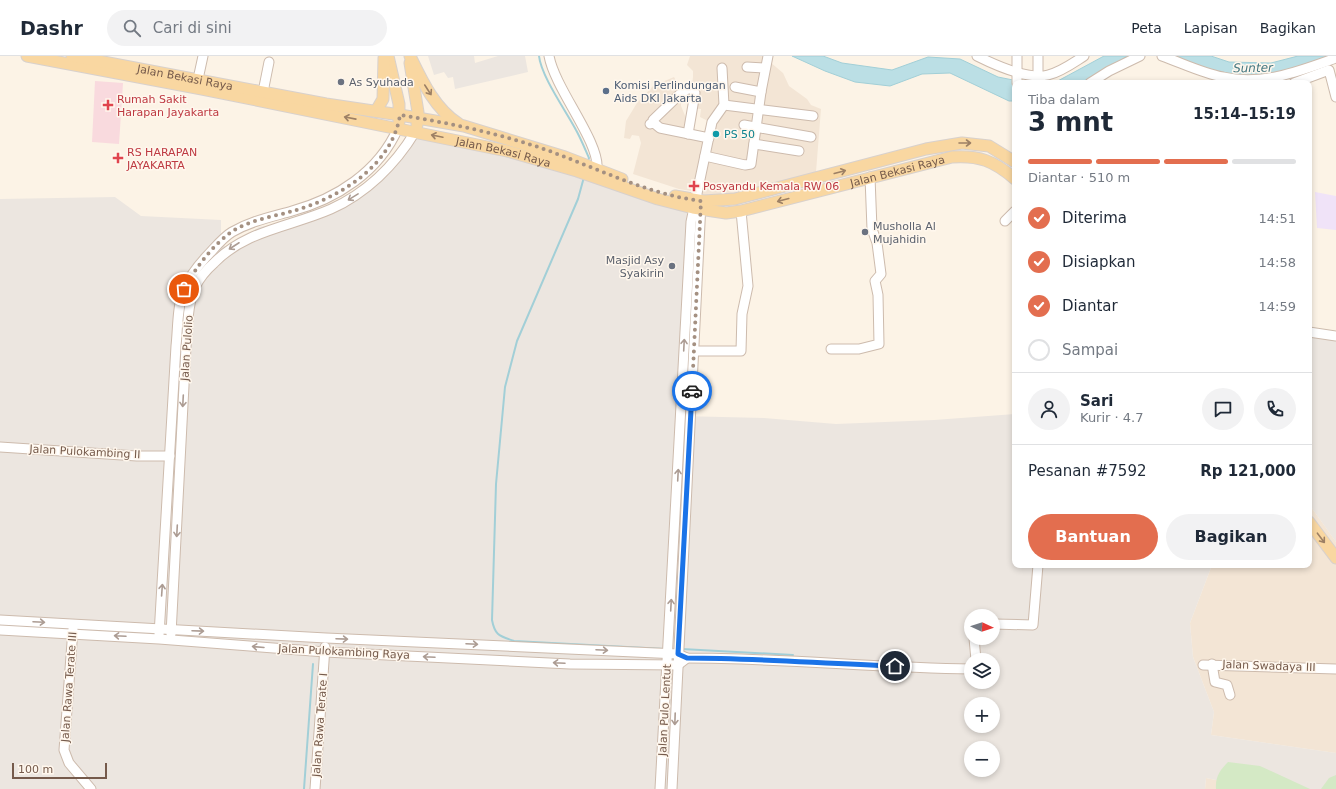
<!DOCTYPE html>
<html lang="id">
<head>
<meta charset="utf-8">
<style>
  :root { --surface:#fff; --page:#f2f2f3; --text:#1f2937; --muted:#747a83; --line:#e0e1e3; --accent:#e36e4f }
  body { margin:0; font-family:"DejaVu Sans",sans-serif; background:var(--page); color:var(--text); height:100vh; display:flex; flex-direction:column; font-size:15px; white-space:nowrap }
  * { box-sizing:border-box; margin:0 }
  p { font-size:13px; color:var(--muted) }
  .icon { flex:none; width:22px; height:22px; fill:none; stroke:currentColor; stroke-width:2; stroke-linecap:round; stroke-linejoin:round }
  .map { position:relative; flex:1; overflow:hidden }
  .side { position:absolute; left:1012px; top:24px; width:300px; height:488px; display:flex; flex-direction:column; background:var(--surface); border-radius:8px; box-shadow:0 2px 6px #0003 }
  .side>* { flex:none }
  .needle { width:26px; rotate:93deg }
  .tools { position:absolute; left:964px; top:553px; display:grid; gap:8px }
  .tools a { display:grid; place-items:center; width:36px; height:36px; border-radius:50%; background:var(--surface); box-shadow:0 2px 6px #0003; font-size:20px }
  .scale { position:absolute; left:12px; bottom:10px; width:95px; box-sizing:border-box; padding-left:4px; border:2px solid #755a4b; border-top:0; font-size:11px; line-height:14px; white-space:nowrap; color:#755a4b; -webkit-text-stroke:3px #fff7ed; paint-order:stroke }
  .pin { position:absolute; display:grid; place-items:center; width:34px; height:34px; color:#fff; margin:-17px; border:2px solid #fff; border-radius:50%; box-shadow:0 1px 4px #0007 }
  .courier { position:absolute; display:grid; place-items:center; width:40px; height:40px; margin:-20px; border:3px solid #1a73e8; border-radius:50%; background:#fff; color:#222; box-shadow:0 1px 5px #0007 }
  .headline em { font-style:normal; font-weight:600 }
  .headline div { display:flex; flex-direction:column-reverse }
  .headline { display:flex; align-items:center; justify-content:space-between; height:68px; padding:0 16px }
  h1 { font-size:26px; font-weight:600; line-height:30px }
  .bar { display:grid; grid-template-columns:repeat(4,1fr); gap:6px 4px; align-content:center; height:48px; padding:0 16px }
  .bar i { height:5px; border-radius:3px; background:var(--line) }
  .bar .current { background:var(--accent) }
  .bar p { grid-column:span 4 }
  .line { display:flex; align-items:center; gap:10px; padding:0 16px; border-top:1px solid var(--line) }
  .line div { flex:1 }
  .round { display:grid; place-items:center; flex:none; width:42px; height:42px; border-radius:21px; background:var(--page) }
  ol { padding:0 16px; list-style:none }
  li { display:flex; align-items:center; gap:12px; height:44px }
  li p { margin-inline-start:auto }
  li .icon { padding:4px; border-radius:50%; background:var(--accent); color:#fff; stroke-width:4 }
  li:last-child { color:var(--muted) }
  li i { width:22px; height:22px; border:2px solid var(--line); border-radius:50% }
  .button { display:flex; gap:8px; margin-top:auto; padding:8px 16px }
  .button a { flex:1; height:46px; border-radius:24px; background:var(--accent); color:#fff; font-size:16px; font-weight:600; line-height:46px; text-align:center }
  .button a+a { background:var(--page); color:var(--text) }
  header { display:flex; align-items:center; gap:24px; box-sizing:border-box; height:56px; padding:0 20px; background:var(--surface); border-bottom:1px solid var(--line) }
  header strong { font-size:19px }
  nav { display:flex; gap:22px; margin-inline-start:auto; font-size:14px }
  .search { width:280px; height:36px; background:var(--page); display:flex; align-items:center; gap:10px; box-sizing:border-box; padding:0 14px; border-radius:22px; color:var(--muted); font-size:15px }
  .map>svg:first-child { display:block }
  .residential { fill:#f3e5d5 }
  .industrial { fill:#ece6e0; fill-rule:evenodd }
  .education { fill:#f0e3f8 }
  .medical { fill:#f9dade }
  .green { fill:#d4e9c5 }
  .water { fill:#bbdfe5; stroke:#a2cfd7 }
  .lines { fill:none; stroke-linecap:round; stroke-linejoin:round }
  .stream { stroke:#a2cfd7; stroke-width:2 }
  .minor-casing { stroke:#cdbbad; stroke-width:11 }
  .major-casing { stroke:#d8d1cd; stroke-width:13 }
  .minor { stroke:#fff; stroke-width:9 }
  .major { stroke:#f9d7a1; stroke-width:11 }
  .oneway { stroke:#9d8065 }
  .oneway2 { stroke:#ac9c93 }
  .done { stroke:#a49081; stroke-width:4; stroke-dasharray:0 7.2 }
  .route { stroke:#1a73e8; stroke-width:5 }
  .worship-dot { fill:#6b7280; stroke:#fff7ed; stroke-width:1.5 }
  .service-dot { fill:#5c6f8a; stroke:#fff7ed; stroke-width:1.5 }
  .health-dot { fill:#e0444e; stroke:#fff7ed; stroke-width:1.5 }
  .culture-dot { fill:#0f9aa8; stroke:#fff7ed; stroke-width:1.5 }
  .labels { text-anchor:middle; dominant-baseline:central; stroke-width:3; stroke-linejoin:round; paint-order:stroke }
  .street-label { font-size:11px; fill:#755a4b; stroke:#fff7ed }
  .worship-label { font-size:11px; fill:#5b616d; stroke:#fff7ed; text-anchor:start }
  .service-label { font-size:11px; fill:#4e5e75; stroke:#fff7ed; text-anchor:start }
  .health-label { font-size:11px; fill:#be3a42; stroke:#fff7ed; text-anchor:start }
  .culture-label { font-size:11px; fill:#0d838f; stroke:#fff7ed; text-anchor:start }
  .water-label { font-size:12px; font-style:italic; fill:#437781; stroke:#fff7ed }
</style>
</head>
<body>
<header>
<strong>Dashr</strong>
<div class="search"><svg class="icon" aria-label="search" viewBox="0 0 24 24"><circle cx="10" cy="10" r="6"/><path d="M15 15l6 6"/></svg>Cari di sini</div>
<nav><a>Peta</a><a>Lapisan</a><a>Bagikan</a></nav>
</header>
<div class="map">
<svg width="1336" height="733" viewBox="0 0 1336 733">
  <rect width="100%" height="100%" fill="#fcf3e6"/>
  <!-- residential -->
  <g class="residential">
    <polygon points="690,0 763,0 783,17 789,30 807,43 811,49 821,53 816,116 734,139 705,139 697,136 679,133 633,118 641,87 639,80 632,79 630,83 624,82 626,65 637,47 653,30 674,21 681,34 681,50 689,69 688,77 701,79 705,74 708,65 700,61 701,53 689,52 693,21 693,15 687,9"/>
    <polygon points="1309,448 1336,486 1336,697 1211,679 1214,656 1193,601 1190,567 1212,509 1309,509"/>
    <polygon points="1206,722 1231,727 1253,733 1205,733"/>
  </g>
  <!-- industrial -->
  <g class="industrial">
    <polygon points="428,0 474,0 475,7 498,0 525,0 528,16 455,33 453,21 448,22 444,16 434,19"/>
    <path d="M412,82l91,12 184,61 -7,205 84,2 72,6 98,-4 81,-6v151h197l-22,58 3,34 21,55 -3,23 125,18v36h-83l-22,-6 -25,-5 -1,11h-1205v-590l115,-2 26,19 80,4v21l5,7 33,-21 42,-7 39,-14 43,-35zM971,560h22v22h-22zM971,604h22v22h-22zM971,648h22v22h-22zM971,692h22v22h-22z"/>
    <polygon points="1309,278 1336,282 1336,486 1309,448"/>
  </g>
  <!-- education -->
  <polygon class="education" points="1315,136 1336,140 1336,174 1317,172"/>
  <!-- medical -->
  <polygon class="medical" points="95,25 123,27 119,88 92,86"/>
  <!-- green -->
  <g class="green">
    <path d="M1228,706l32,4 50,23h-94c-1,-12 4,-19 12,-27z"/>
    <polygon points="1336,719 1336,733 1321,733 1329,722"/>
  </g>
  <!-- water -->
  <g class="water">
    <polygon points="792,0 823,0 842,7 892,14 928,1 960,3 998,21 1028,27 1015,27 1015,45 1009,45 950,17 922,18 890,30 855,26 825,15"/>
    <polygon points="1104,0 1127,0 1085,27 1054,27"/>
    <path d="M1174,0h37l18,6 42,1 27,-7h30c-26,10 -68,26 -96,21 -19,-3 -40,-13 -58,-21z"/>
  </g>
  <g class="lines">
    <!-- stream -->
    <g class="stream">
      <path d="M539,0c2,20 27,55 37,74 5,9 9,19 13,28l-1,3"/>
      <path d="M584,121l-6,22 -61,142 -12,46 -9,97 -4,136c3,16 8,16 22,21l151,8"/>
      <polyline points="682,593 793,599"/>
      <polyline points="304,733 313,608"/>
    </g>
    <defs>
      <g id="minor">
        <path d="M549,0c6,33 51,86 48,113"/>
        <path d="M977,0c18,9 51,24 71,19 13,-3 25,-12 36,-19"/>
        <polyline points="1017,0 1017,27"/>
        <path d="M1162,0c20,7 40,17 61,21 39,9 77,-6 113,-19"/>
        <polyline points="747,11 765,12"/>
        <polyline points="1038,20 1038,0"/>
        <polyline points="198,23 203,0"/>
        <polyline points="1090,27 1109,15 1140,0"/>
        <polyline points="1294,27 1329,14 1336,41"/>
        <polyline points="735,31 761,36"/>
        <polyline points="263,36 269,6"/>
        <polyline points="724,49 813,60"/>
        <polyline points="654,67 653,64 679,39 690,31 695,37 688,78"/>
        <polyline points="650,68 654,67 660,72 709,82"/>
        <polyline points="744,69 811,81"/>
        <polyline points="754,88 799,95"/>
        <polyline points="705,100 745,109 751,108 761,36 768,0"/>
        <polyline points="1005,165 1015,155"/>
        <polyline points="1309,276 1336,280"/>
        <polyline points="831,293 859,293 879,288 878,239 875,225 881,218 877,187 872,173 870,121"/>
        <polyline points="695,295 741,295 742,258 748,230 741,155"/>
        <polyline points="0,391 137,400 170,400"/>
        <path d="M0,564l326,18 352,16 9,4c95,0 189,10 284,11"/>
        <polyline points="993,568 1033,569 1038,509"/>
        <polyline points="73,573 64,694 69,707 91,733"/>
        <polyline points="0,574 159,583 325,596 570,608 678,609 687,602"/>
        <path d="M171,578l15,-287c2,-20 1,-41 9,-60 5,-10 11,-17 19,-24 32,-33 76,-36 117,-54 35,-16 64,-44 84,-77"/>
        <path d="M159,579l17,-289c2,-18 1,-39 8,-57 5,-12 13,-22 22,-32 8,-8 16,-19 26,-25 19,-11 39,-15 60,-21 44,-12 87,-39 106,-83"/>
        <polyline points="974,582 976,604"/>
        <polyline points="1212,608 1215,626 1227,629 1230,639"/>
        <polyline points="1203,609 1336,613"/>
        <polyline points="315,733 325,591"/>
        <polyline points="660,733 691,166 712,66 724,49 722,12"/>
        <polyline points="672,733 701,147"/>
      </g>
      <g id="major">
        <path id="s1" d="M27,0l175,33 305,62 70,20 81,28 35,9 33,5 15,-2 211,-54c27,-2 42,4 63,22"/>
        <path id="s2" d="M72,0l254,48 74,11 64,11 101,31 57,22"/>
        <polyline points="388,0 399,48 399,66"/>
        <path d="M410,0c12,25 25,53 49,68"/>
        <polyline points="410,7 418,56 417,69"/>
        <polyline points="376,55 383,43 384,2"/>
        <polyline points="675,140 704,145 735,143 926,93 962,87 989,90 1015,106"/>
        <polyline points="1309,466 1336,502"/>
      </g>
    </defs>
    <!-- minor casing -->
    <use href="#minor" class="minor-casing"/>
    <!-- major casing -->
    <use href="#major" class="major-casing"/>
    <!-- minor -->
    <use href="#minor" class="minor"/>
    <!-- major -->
    <use href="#major" class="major"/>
  </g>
  <!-- one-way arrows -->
  <defs><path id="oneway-shaft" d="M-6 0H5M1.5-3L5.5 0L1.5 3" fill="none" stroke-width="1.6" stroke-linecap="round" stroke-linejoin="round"/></defs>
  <g class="oneway">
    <use href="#oneway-shaft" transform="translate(428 34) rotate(57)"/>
    <use href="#oneway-shaft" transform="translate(350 62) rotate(-169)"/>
    <use href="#oneway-shaft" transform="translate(437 80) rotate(-168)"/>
    <use href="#oneway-shaft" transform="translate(965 87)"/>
    <use href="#oneway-shaft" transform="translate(840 116) rotate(-15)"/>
    <use href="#oneway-shaft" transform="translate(783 144) rotate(165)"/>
    <use href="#oneway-shaft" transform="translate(1321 482) rotate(53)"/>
  </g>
  <g class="oneway2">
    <use href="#oneway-shaft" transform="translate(353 141) rotate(148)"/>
    <use href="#oneway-shaft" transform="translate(234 190) rotate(147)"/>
    <use href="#oneway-shaft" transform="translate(684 289) rotate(-87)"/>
    <use href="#oneway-shaft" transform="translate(183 345) rotate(93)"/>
    <use href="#oneway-shaft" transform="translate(678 419) rotate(-87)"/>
    <use href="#oneway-shaft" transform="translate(177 475) rotate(93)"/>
    <use href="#oneway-shaft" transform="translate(162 534) rotate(-86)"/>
    <use href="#oneway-shaft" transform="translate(671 549) rotate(-87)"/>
    <use href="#oneway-shaft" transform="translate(39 566) rotate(3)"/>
    <use href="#oneway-shaft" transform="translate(198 575) rotate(2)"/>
    <use href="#oneway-shaft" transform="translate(120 580) rotate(-177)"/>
    <use href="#oneway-shaft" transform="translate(342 583) rotate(2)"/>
    <use href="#oneway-shaft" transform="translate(472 588) rotate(3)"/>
    <use href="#oneway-shaft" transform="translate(258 591) rotate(-175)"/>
    <use href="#oneway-shaft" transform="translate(602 594) rotate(3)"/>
    <use href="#oneway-shaft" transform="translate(429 601) rotate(-177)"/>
    <use href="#oneway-shaft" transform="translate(559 607) rotate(-177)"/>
    <use href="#oneway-shaft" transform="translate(675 663) rotate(92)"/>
  </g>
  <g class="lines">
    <!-- done -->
    <path class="done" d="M184,233c11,-20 27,-42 46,-56 18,-13 42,-16 63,-22 46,-13 99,-45 107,-96 55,9 113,21 165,42 44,17 89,38 136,44l-9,190"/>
    <!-- route -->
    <path class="route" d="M692,335l-14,263 9,4c70,0 139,6 208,8"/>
  </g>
  <!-- markers -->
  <g class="worship-dot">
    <circle cx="341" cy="26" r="4"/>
    <circle cx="865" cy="176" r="4"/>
    <circle cx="672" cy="210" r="4"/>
  </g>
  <circle class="service-dot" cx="606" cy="35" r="4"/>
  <g class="health-dot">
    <path d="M106 43h4v4h4v4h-4v4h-4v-4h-4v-4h4z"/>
    <path d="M116 96h4v4h4v4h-4v4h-4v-4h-4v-4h4z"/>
    <path d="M692 124h4v4h4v4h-4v4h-4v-4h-4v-4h4z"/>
  </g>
  <circle class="culture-dot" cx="716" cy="78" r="4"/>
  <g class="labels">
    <!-- street labels -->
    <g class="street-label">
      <text stroke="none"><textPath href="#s2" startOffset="115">Jalan Bekasi Raya</textPath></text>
      <text stroke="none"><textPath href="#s1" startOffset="486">Jalan Bekasi Raya</textPath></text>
      <text stroke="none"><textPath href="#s1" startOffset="894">Jalan Bekasi Raya</textPath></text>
      <text transform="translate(187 292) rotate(-86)">Jalan Pulolio</text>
      <text transform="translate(85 396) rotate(3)">Jalan Pulokambing II</text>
      <text transform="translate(344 596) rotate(3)">Jalan Pulokambing Raya</text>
      <text transform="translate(1269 610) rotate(2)">Jalan Swadaya III</text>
      <text transform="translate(69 631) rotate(-86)">Jalan Rawa Terate III</text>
      <text transform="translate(665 654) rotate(-87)">Jalan Pulo Lentut</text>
      <text transform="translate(320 669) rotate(-86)">Jalan Rawa Terate I</text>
    </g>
    <!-- worship labels -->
    <g class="worship-label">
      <text x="349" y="26">As Syuhada</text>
      <text x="873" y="170">Musholla Al<tspan x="873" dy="13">Mujahidin</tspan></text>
      <text x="664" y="204" text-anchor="end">Masjid Asy<tspan x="664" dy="13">Syakirin</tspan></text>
    </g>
    <!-- service labels -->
    <g class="service-label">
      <text x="614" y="29">Komisi Perlindungan<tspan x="614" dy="13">Aids DKI Jakarta</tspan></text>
    </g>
    <!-- health labels -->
    <g class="health-label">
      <text x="117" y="43">Rumah Sakit<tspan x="117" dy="13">Harapan Jayakarta</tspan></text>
      <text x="127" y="96">RS HARAPAN<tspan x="127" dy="13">JAYAKARTA</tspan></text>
      <text x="703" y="130">Posyandu Kemala RW 06</text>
    </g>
    <!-- culture labels -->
    <g class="culture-label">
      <text x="724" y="78">PS 50</text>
    </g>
    <!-- water labels -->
    <g class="water-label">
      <text transform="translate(1253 12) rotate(-1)">Sunter</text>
    </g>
  </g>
</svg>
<div class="tools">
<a><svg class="needle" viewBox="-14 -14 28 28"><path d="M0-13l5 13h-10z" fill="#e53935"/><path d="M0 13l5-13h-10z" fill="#747a83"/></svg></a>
<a><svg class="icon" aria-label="layers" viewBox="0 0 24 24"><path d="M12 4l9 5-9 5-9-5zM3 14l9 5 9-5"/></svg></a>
<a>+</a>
<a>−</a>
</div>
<div class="scale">100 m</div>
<div class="pin" style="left:184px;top:233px;background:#ea580c"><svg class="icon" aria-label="bag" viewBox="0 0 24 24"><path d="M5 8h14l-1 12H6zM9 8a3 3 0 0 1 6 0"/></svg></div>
<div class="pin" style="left:895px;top:610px;background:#1f2937"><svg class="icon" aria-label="home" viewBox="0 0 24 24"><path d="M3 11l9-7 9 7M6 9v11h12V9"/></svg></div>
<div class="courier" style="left:692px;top:335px"><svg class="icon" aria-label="car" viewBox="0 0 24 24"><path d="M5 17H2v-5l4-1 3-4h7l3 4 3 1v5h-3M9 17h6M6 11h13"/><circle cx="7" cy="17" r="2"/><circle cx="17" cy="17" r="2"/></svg></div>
<section class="side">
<div class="headline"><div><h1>3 mnt</h1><p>Tiba dalam</p></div><em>15:14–15:19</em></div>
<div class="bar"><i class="current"></i><i class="current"></i><i class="current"></i><i></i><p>Diantar · 510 m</p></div>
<ol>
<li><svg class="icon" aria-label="check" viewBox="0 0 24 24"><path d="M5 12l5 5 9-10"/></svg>Diterima<p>14:51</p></li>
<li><svg class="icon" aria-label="check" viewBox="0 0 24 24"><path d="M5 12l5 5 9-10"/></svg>Disiapkan<p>14:58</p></li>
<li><svg class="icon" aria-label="check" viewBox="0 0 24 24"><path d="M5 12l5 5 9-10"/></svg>Diantar<p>14:59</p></li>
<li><i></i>Sampai</li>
</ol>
<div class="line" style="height:72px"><a class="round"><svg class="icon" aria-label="person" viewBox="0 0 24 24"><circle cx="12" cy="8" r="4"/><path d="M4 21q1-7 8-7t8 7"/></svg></a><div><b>Sari</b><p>Kurir · 4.7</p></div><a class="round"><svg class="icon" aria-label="chat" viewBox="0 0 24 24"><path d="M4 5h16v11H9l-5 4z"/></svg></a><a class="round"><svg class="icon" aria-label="phone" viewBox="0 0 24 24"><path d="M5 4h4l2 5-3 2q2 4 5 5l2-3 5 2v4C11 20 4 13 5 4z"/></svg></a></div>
<div class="line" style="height:52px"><div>Pesanan #7592</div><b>Rp 121,000</b></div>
<div class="button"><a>Bantuan</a><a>Bagikan</a></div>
</section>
</div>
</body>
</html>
